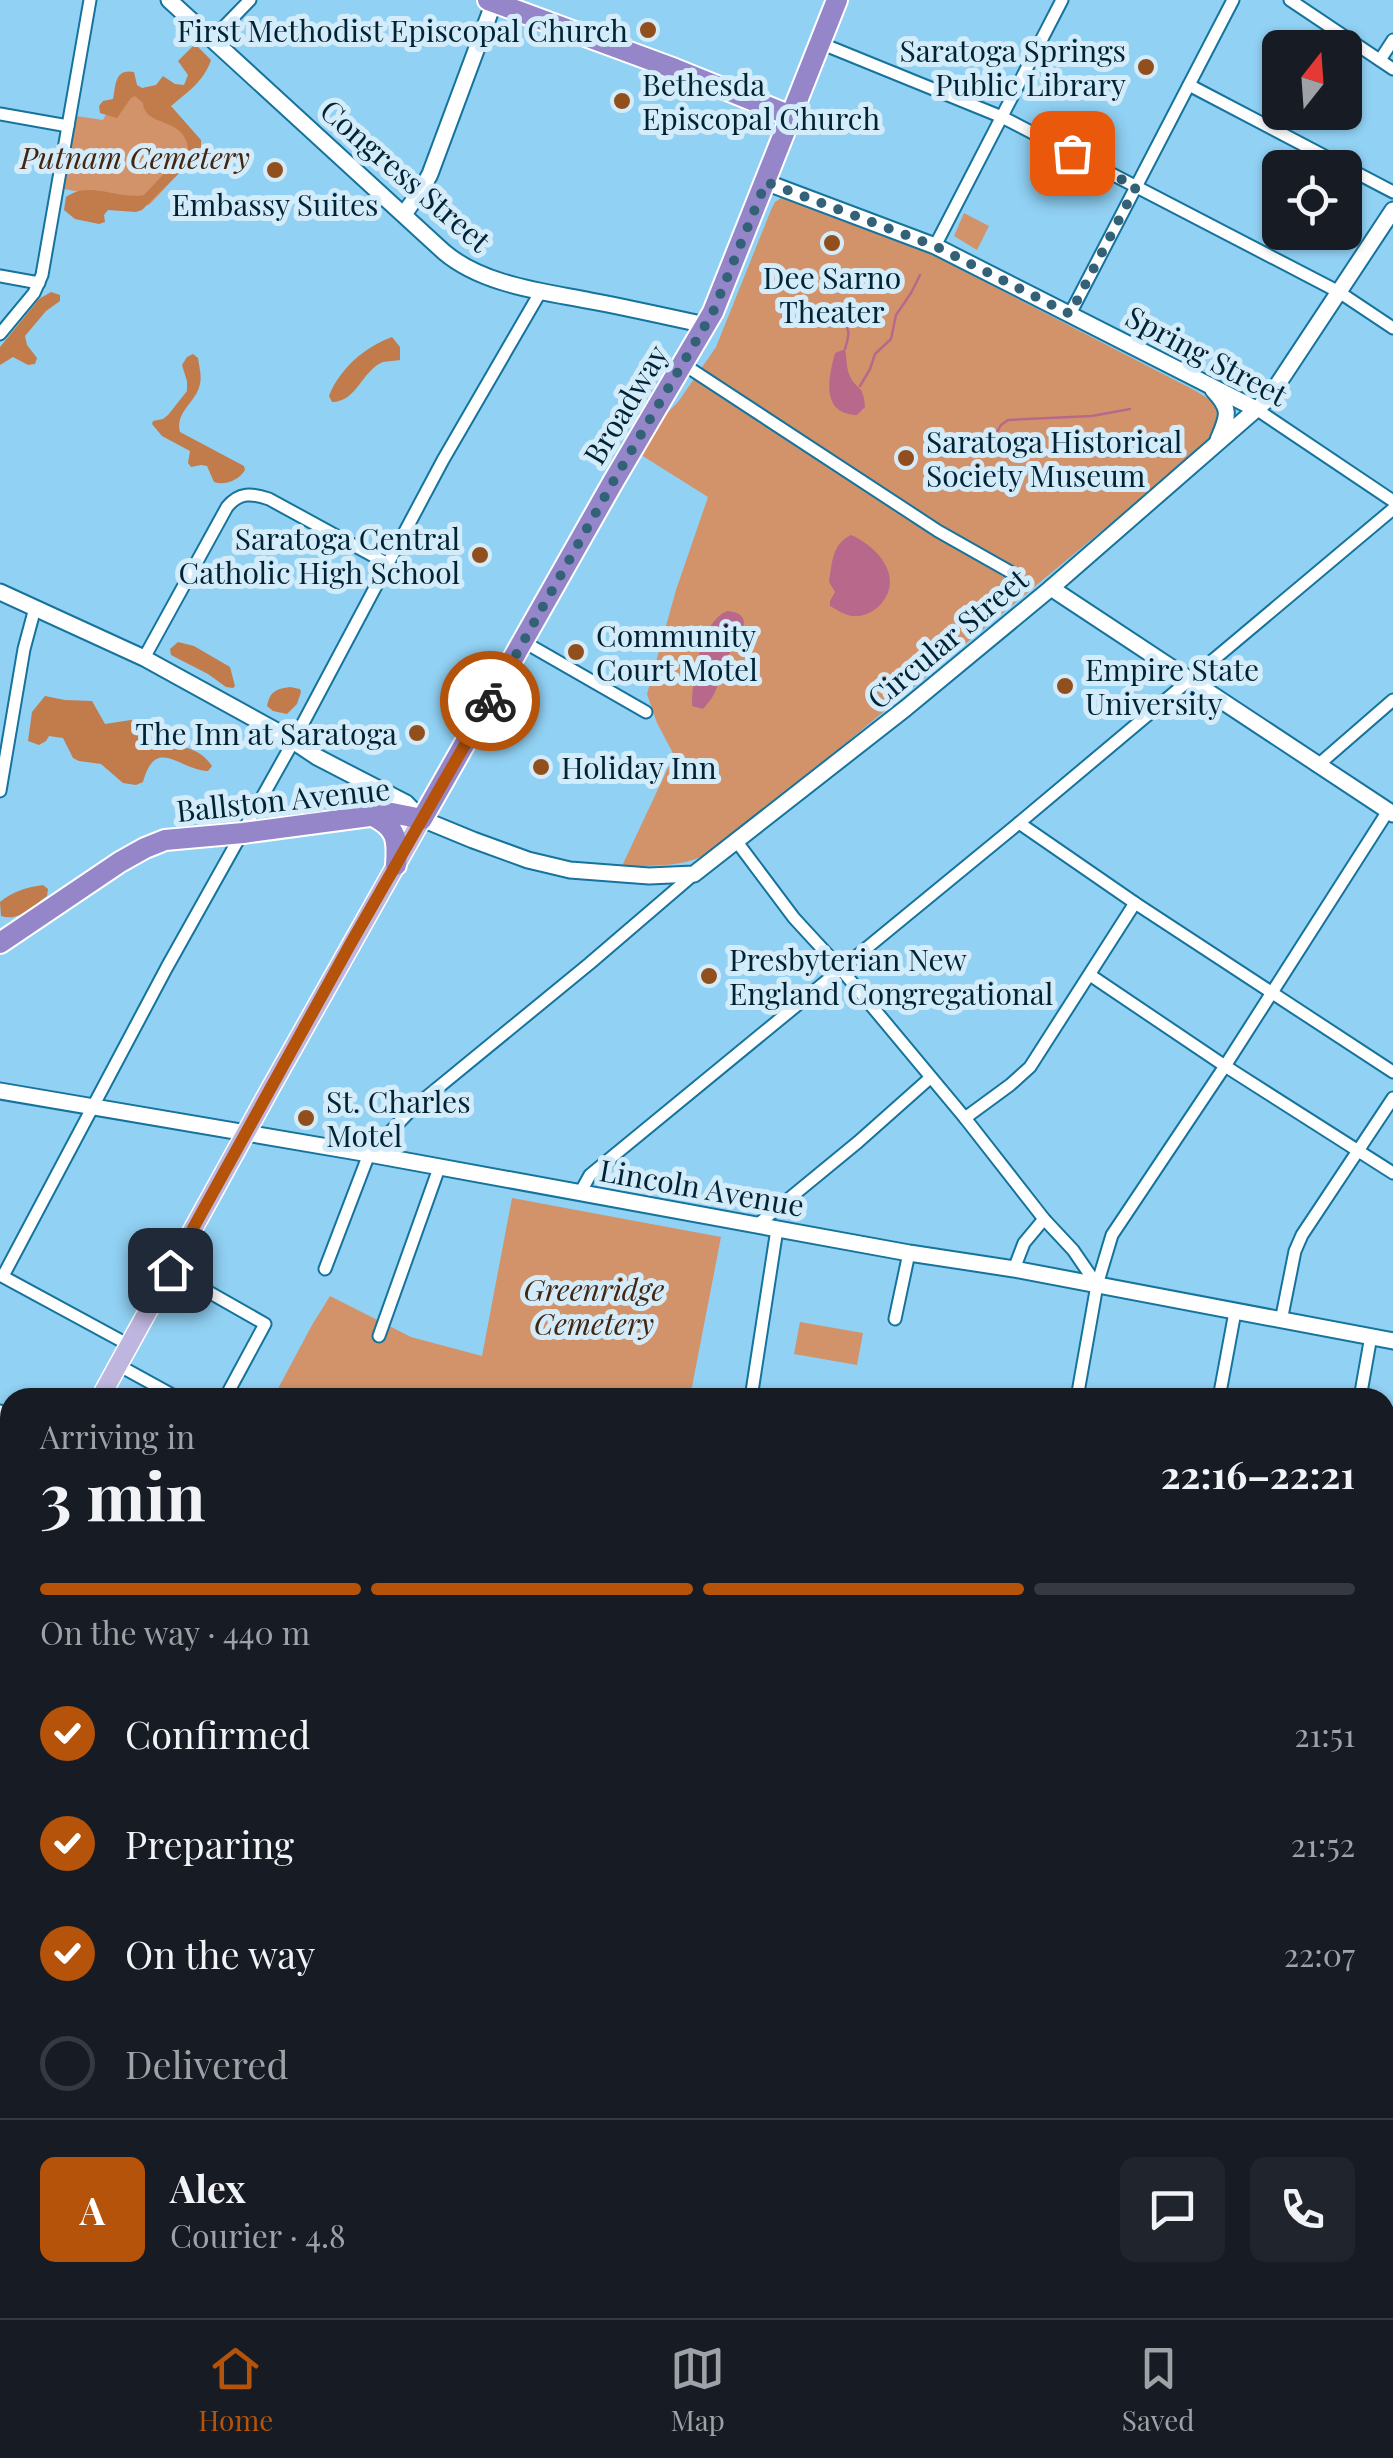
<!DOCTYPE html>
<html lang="en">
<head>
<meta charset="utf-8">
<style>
  :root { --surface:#171b24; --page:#20242c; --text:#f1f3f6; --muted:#9ea1a6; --line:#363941; --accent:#b45309 }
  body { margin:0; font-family:"Playfair Display",serif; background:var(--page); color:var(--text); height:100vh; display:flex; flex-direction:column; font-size:38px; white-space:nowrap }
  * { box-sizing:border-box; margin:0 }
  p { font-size:32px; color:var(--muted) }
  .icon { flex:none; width:55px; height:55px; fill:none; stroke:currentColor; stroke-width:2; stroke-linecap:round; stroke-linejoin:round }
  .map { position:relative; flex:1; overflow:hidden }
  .side { position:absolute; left:0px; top:1388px; width:1395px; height:932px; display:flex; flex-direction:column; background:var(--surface); border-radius:30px 30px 0 0; box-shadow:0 2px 8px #0004 }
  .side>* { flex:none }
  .needle { width:65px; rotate:17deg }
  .fabs { position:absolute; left:1262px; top:30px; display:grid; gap:20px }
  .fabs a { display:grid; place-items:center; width:100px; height:100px; border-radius:15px; background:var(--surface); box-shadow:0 2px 8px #0004; font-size:50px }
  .pin { position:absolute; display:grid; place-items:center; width:85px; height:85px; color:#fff; margin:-42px; border-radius:20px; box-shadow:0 5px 15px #0006 }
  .courier { position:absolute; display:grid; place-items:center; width:100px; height:100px; margin:-50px; border:8px solid #b45309; border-radius:50%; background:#fff; color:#222; box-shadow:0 2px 12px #0007 }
  .summary em { font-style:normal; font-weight:700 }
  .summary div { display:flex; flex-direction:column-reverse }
  .summary { display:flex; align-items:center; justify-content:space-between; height:170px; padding:0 40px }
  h1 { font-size:65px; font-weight:700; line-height:75px }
  .bar { display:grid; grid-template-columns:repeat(4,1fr); gap:15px 10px; align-content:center; height:120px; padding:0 40px }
  .bar i { height:12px; border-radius:8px; background:var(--line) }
  .bar .active { background:var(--accent) }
  .bar p { grid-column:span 4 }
  .line { display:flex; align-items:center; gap:25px; padding:0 40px; border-top:2px solid var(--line) }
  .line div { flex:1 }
  .round { display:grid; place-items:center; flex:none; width:105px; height:105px; border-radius:15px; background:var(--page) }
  ol { padding:0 40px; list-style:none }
  li { display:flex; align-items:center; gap:30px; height:110px }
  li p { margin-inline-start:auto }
  li .icon { padding:10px; border-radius:50%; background:var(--accent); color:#fff; stroke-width:4 }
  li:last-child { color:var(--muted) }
  li i { width:55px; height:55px; border:5px solid var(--line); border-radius:50% }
  .tabs { display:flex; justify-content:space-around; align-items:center; height:140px; border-top:2px solid var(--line); background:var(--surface); font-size:28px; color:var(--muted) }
  .tabs a { display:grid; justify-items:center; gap:5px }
  .tabs .active { color:var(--accent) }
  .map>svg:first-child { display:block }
  .green { fill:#d3936a }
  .forest { fill:#c27b4b }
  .water { fill:#b8698b }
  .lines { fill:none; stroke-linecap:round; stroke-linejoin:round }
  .stream { stroke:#b8698b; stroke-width:2.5 }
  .street-casing { stroke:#15739c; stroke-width:15 }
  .secondary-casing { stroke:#15739c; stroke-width:19 }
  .primary-casing { stroke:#fff; stroke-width:21 }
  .highway-casing { stroke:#fff; stroke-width:24 }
  .street { stroke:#fff; stroke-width:11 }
  .secondary { stroke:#fff; stroke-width:15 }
  .primary { stroke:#bfb6df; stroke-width:18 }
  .highway { stroke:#9586c9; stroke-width:20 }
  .done { stroke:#336178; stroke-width:10; stroke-dasharray:0 18 }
  .route { stroke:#b45309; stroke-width:12 }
  .poi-dot { fill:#914f1d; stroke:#d4ecf9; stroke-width:4 }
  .labels { text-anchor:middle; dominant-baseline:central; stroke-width:10; stroke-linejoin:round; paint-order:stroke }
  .poi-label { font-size:30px; fill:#002435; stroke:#d4ecf9; text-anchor:start }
  .park-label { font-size:30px; font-style:italic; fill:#432510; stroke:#d4ecf9 }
  .street-label { font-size:30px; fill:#002435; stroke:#d4ecf9 }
</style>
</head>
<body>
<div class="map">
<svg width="1393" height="2318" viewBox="0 0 1393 2318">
  <rect width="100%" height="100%" fill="#91d1f4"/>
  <!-- green -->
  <g class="green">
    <polygon points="126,77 203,148 149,205 64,189 76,116 103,120"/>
    <path d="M781,198l8,1 146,57 261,135 22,14 5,14 -8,18 -480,398c-11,7 -22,16 -34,22 -24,10 -53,9 -79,9l52,-111 -17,-32 -10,-29 29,-104 32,-93 -70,-44 22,-33 18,-18 38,-55 55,-137 4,-8z"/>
    <polygon points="964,213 989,226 977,250 954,236"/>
    <polygon points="512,1198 721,1237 690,1397 273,1398 312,1325 330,1296 411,1337 482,1356"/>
    <polygon points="800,1322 863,1333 857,1365 794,1354"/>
    <polygon points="10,1876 10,1977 0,1975 0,1898"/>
  </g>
  <!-- forest -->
  <g class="forest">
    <path d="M195,44l16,16c-7,21 -23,32 -40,46l30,34v8l-5,8 -54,54 -6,2 -28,-2 -4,5 1,7 -6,2 -24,-5 -11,-9 2,-13c24,-17 51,3 78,-2l44,-47c-4,-32 -43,-20 -45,-45l-8,-7 -4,2 -14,20 -17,-5 -1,-7 4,-5 10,-2c3,-13 1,-31 21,-27l3,13 5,3 14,-3 7,-9 12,8 9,1 4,-10 -10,-14z"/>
    <polygon points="51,292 60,295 60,301 46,311 25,336 27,345 37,358 35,364 28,365 13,357 0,365 0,347 39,299"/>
    <path d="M392,337l8,10v13c-4,1 -13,1 -17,2 -21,8 -26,40 -51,40l-3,-6c11,-28 36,-49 63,-59z"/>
    <path d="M193,354l5,4c1,8 4,18 2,26 -4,19 -25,27 -20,48l64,34 1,4c-6,10 -20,16 -31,12l-7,-16 -6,-1 -10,2 -3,-4 2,-12 -28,-15 -10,-12 1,-3 10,-2 5,-4 19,-24v-10l-5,-16 5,-8z"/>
    <polygon points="178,642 194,646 230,667 235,686 233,688 226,687 208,674 171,655 170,649"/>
    <path d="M290,687l10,2 1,3 -4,12 -10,10 -14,-3 -6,-5c3,-15 9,-17 23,-19z"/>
    <path d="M45,696l20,4 27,1 13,23 26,-4 6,2 3,13 5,5c25,8 50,1 67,26l-4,5c-29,-1 -52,-36 -65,11l-7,3 -13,-2 -22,-19 -22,-3 -6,-3 -10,-20 -14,-2 -3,5 -7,4 -11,-4 4,-29z"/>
    <path d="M43,885l5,4 -1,7c-13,10 -28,26 -46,20l-1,-14c11,-10 28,-15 43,-17z"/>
  </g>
  <!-- water -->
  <g class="water">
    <path d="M845,349c2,8 1,20 5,27 6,14 14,8 15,31l-8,8c-36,-1 -29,-36 -22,-62z"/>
    <path d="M851,535c26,11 54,42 30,69 -7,8 -17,13 -29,12 -7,-1 -15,-6 -22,-10v-5l5,-9 -6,-10c3,-19 3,-38 22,-47z"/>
    <path d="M727,611c35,3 6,34 -1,49 -10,22 -5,30 -23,49l-11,-3c0,-26 8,-84 35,-95z"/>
  </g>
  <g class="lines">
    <!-- stream -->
    <g class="stream">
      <path d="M842,322c10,8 6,16 3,27"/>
      <polyline points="860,386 870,369 875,354 891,339 896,315 911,293 920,275"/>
      <polyline points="981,448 993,439 1001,425 1008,420 1092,416 1130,409"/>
    </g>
    <defs>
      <g id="street">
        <polyline points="1290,0 1393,69"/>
        <polyline points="213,38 250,0"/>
        <polyline points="820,43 1002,117 1339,292 1393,328"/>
        <polyline points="1380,60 1393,40"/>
        <polyline points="1189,85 1393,192"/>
        <polyline points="0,114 68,126"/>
        <polyline points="935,246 1062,0"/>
        <polyline points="0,276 39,283"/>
        <polyline points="1070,314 1233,0"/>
        <polyline points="0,334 34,293 42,275 90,0"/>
        <polyline points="683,364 938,531 1014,574"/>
        <polyline points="1256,409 1393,501"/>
        <polyline points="524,642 646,712"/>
        <path d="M144,658l83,-151c12,-15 25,-14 42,-8l119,65"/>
        <polyline points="1317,766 1393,700"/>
        <polyline points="0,791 24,649 35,608"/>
        <polyline points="1019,823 1135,903 1393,1072"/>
        <polyline points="737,842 794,918 840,968 965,1118 1044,1219 1073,1250 1097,1285"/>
        <polyline points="1090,975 1225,1066 1393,1173"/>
        <polyline points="965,1118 1010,1085 1030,1067 1135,903"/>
        <polyline points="580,1193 590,1175 1019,823 1393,509"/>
        <polyline points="757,1225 858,1142 930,1078"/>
        <polyline points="325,1269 369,1154 412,1109 589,964 694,874"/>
        <polyline points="1014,1269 1024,1243 1044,1219"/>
        <polyline points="170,1270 265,1324 225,1398"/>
        <polyline points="0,1275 129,1345"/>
        <polyline points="3,1276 167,967 293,742 443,460 541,291"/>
        <polyline points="895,1319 909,1253"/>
        <polyline points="1281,1321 1295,1251 1302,1235 1393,1098"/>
        <polyline points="379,1336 439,1168"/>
        <polyline points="118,1365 178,1398"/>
        <polyline points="751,1398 777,1229"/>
        <polyline points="1077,1398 1097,1285 1112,1235 1225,1066 1388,811"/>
        <polyline points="1219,1398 1235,1312"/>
        <polyline points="1360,1398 1371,1336"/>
        <polyline points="0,1411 10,1417"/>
        <polyline points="1385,1509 1393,1510"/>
        <polyline points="0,1540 10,1546"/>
        <polyline points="1385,1762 1393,1764"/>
        <polyline points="1385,1988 1393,1950"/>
        <polyline points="1385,2017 1393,2019"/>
        <polyline points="1385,2199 1393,2199"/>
        <polyline points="0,2211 10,2156"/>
        <polyline points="0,2295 10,2297"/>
        <polyline points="92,2310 140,2318"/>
        <polyline points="1361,2310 1362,2318"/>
        <polyline points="477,2318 493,2310"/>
        <polyline points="588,2318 589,2310"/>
        <polyline points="724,2318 744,2310"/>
        <polyline points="913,2318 914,2310"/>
        <polyline points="1025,2318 1026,2310"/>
        <polyline points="1257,2318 1259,2310"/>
      </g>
      <g id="secondary">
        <path d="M169,0l275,252c39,33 97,39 147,49 38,7 77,16 115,24"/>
        <polyline points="765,182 935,246 1256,409"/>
        <polyline points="404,214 422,189 430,174 494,2"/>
        <path d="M1213,390c19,20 15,26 5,50"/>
        <polyline points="1051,588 1393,814"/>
        <polyline points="0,592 144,658 284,735 317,757 406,803 422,819 473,840 528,860 570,870 649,876 694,874 906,708 1051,588 1268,399 1393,210"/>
        <polyline points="0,1091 369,1154 909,1253 1014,1269 1393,1341"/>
      </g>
      <g id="primary">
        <polyline points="100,1398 270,1089 422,819"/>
        <polyline points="0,1579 10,1561"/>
      </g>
      <g id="highway">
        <polyline points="488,0 675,69 791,116"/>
        <path d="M373,816c24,12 25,23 23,49"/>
        <polyline points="0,943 120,862 145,848 165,840 243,833 392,813 422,819 613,482 713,312 837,0"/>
      </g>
    </defs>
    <!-- street casing -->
    <use href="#street" class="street-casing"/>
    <!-- secondary casing -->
    <use href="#secondary" class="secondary-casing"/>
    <!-- primary casing -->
    <use href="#primary" class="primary-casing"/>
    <!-- highway casing -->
    <use href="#highway" class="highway-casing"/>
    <!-- street -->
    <use href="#street" class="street"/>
    <!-- secondary -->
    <use href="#secondary" class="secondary"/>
    <!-- primary -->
    <use href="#primary" class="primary"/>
    <!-- highway -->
    <use href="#highway" class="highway"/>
  </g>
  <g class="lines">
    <!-- done -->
    <polyline class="done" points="490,701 613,482 713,312 766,182 935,246 1070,314 1136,187 1072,153"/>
    <!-- route -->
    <polyline class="route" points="170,1270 351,943 490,701"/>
  </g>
  <!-- markers -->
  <g class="poi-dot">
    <circle cx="648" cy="30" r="10"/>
    <circle cx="1146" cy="67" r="10"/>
    <circle cx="622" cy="101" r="10"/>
    <circle cx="275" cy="170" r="10"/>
    <circle cx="832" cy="243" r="10"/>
    <circle cx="906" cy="458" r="10"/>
    <circle cx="480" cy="555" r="10"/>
    <circle cx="576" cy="652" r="10"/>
    <circle cx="1065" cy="686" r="10"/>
    <circle cx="417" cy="733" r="10"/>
    <circle cx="541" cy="767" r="10"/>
    <circle cx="709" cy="976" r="10"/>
    <circle cx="306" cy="1118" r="10"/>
  </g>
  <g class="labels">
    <!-- poi labels -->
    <g class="poi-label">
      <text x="628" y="30" text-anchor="end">First Methodist Episcopal Church</text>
      <text x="1126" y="50" text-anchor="end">Saratoga Springs<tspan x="1126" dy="34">Public Library</tspan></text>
      <text x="642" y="84">Bethesda<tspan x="642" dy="34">Episcopal Church</tspan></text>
      <text x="275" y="204" text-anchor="middle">Embassy Suites</text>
      <text x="832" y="277" text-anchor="middle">Dee Sarno<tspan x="832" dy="34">Theater</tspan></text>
      <text x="926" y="441">Saratoga Historical<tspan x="926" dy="34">Society Museum</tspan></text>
      <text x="460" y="538" text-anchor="end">Saratoga Central<tspan x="460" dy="34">Catholic High School</tspan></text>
      <text x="596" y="635">Community<tspan x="596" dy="34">Court Motel</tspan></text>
      <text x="1085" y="669">Empire State<tspan x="1085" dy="34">University</tspan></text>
      <text x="397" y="733" text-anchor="end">The Inn at Saratoga</text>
      <text x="561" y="767">Holiday Inn</text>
      <text x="729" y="959">Presbyterian New<tspan x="729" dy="34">England Congregational</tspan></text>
      <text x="326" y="1101">St. Charles<tspan x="326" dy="34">Motel</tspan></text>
    </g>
    <!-- park labels -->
    <g class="park-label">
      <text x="135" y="157">Putnam Cemetery</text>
      <text x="594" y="1289">Greenridge<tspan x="594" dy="34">Cemetery</tspan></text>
    </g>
    <!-- street labels -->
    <g class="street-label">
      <text transform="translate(406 175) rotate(41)">Congress Street</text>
      <text transform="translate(1207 355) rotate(28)">Spring Street</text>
      <text transform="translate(625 404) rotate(-59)">Broadway</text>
      <text transform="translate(947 638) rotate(-40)">Circular Street</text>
      <text transform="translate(283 799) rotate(-6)">Ballston Avenue</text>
      <text transform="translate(702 1187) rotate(10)">Lincoln Avenue</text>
    </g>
  </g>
</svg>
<div class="fabs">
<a><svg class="needle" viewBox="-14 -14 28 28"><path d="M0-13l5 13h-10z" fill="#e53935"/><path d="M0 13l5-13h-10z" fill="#9ea1a6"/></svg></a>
<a><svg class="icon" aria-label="locate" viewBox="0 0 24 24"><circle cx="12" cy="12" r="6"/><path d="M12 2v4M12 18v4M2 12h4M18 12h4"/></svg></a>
</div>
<div class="pin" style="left:1072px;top:153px;background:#ea580c"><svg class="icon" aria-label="bag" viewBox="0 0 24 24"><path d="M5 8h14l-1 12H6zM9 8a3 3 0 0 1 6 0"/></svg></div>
<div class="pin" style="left:170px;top:1270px;background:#1f2937"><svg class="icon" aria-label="home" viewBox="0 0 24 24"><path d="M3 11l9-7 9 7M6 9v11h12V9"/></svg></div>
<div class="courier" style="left:490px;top:701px"><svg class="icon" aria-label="bike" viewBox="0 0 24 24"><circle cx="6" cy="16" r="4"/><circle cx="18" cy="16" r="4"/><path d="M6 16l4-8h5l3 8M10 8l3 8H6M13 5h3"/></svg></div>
<section class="side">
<div class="summary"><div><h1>3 min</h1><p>Arriving in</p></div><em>22:16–22:21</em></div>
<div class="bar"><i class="active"></i><i class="active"></i><i class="active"></i><i></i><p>On the way · 440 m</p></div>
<ol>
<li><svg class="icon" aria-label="check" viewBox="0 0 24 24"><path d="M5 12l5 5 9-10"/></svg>Confirmed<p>21:51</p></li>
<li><svg class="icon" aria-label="check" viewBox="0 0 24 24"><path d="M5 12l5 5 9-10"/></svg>Preparing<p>21:52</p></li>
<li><svg class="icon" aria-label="check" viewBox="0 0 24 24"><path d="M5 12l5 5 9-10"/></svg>On the way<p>22:07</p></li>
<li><i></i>Delivered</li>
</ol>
<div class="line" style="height:180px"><b class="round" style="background:var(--accent);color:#fff">A</b><div><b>Alex</b><p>Courier · 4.8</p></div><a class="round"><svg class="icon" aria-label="chat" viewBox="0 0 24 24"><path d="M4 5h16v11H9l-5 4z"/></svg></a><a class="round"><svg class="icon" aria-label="phone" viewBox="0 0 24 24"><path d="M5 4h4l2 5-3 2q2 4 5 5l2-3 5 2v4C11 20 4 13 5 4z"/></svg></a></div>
</section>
</div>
<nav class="tabs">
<a class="active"><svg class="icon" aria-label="home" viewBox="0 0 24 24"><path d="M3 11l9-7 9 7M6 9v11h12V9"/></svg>Home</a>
<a><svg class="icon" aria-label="map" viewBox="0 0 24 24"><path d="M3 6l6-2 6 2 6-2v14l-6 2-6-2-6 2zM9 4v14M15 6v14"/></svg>Map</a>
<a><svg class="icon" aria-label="saved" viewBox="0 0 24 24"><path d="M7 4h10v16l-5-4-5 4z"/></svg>Saved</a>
</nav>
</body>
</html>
